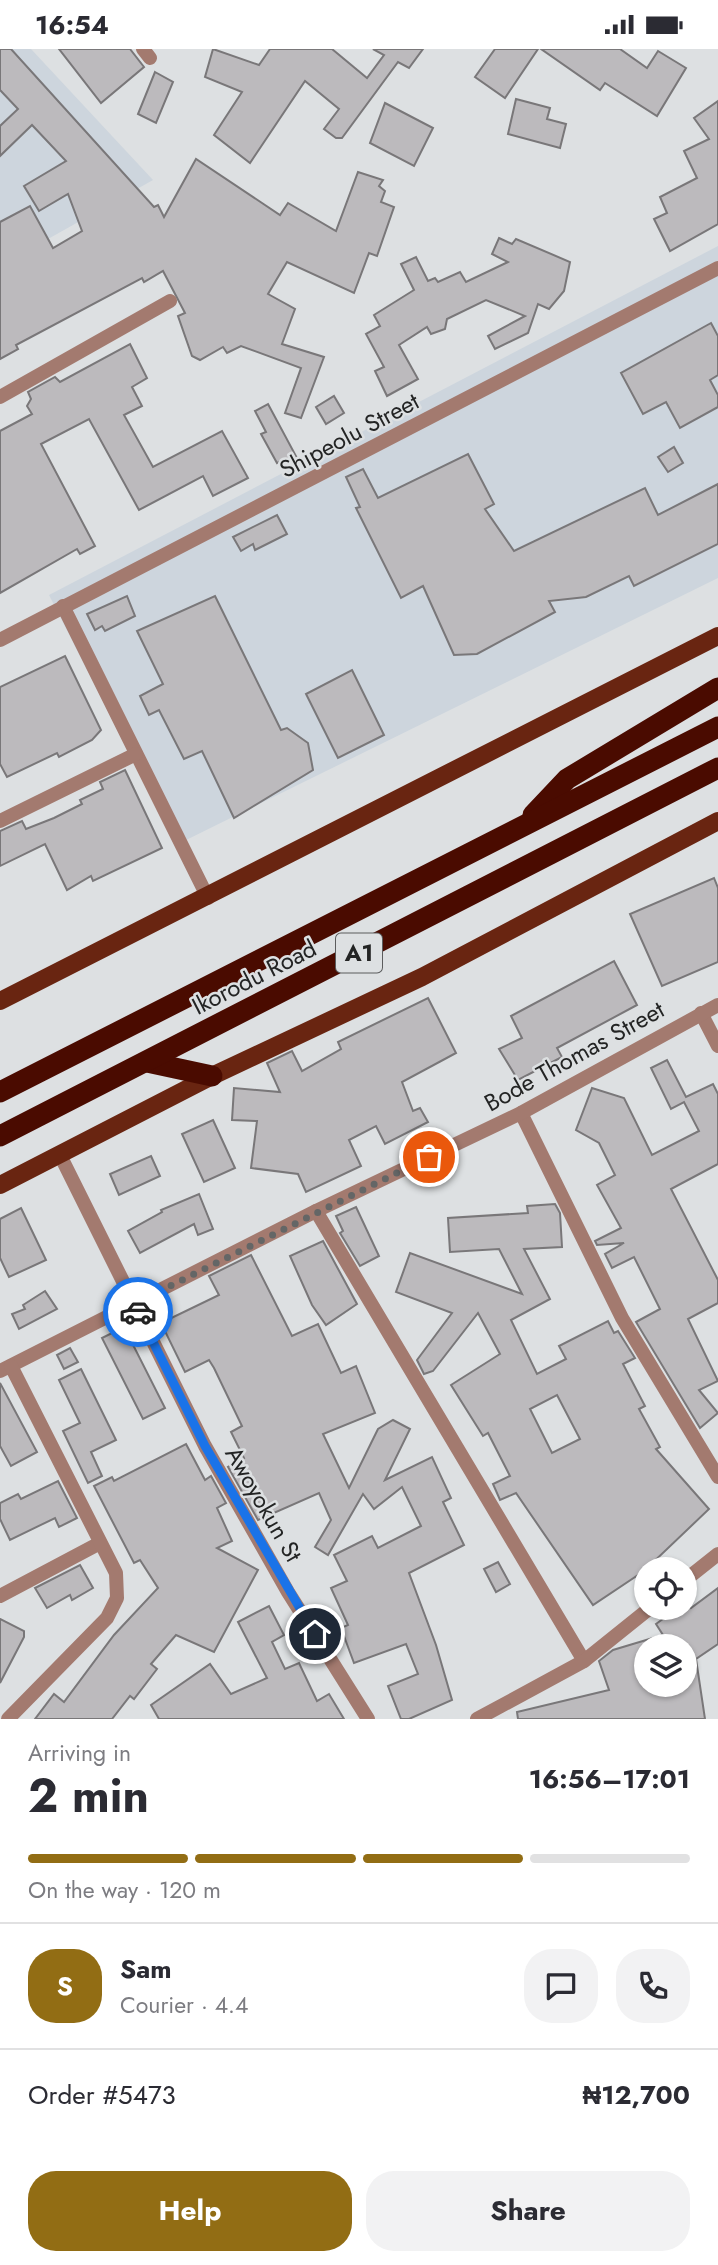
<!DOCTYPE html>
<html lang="en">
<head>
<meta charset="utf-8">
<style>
  :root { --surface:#fff; --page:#f2f2f3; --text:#2b2b33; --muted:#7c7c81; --line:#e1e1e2; --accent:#926d14 }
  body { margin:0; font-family:Jost,sans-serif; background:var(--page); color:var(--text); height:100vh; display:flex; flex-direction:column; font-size:26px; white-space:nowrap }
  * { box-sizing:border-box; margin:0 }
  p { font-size:23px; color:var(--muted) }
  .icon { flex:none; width:38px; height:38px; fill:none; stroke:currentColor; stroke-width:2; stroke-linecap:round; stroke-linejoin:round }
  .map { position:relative; height:1670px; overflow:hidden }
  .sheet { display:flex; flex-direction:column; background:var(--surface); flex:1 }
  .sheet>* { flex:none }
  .tools { position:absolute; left:634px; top:1508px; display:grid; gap:14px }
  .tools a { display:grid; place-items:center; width:63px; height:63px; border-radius:50%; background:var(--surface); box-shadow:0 2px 5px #0004; font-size:35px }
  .pin { position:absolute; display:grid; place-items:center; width:60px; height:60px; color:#fff; margin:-30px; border:4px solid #fff; border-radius:50%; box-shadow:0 2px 7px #0007 }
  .courier { position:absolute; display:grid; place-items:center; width:70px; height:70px; margin:-35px; border:5px solid #1a73e8; border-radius:50%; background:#fff; color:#222; box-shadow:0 2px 9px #0007 }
  .head em { font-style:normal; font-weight:700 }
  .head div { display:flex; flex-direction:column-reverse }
  .head { display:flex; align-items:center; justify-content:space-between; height:119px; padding:0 28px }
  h1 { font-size:46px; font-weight:700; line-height:52px }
  .bar { display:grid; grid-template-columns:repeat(4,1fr); gap:10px 7px; align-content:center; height:84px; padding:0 28px }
  .bar i { height:9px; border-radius:5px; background:var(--line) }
  .bar .on { background:var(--accent) }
  .bar p { grid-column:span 4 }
  .line { display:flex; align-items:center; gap:18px; padding:0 28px; border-top:2px solid var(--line) }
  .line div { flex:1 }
  .round { display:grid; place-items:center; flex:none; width:74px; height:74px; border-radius:28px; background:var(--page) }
  .cta { display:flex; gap:14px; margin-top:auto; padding:14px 28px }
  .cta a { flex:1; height:80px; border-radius:28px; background:var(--accent); color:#fff; font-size:28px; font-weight:700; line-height:80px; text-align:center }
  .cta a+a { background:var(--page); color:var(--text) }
  .status { display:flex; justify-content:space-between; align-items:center; height:49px; padding:0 35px; background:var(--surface); direction:ltr }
  .status svg { height:19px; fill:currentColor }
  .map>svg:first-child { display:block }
  .built { fill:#cdd5dd }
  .building { fill:#bcbabd; stroke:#797779; stroke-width:2; fill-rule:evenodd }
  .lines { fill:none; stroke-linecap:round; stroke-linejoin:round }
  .minor { stroke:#a37a6f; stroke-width:14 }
  .tertiary { stroke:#a37a6f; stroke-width:14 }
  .primary { stroke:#692511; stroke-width:18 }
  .motorway { stroke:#4a0b00; stroke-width:21 }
  .done { stroke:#646666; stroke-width:7; stroke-dasharray:0 12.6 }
  .route { stroke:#1a73e8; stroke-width:9 }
  .labels { text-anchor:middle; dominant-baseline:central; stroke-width:5; stroke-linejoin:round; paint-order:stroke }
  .shield { fill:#dde0e2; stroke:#5b5c5d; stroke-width:2 }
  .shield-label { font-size:23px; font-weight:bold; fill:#232424 }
  .street-label { font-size:24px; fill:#232424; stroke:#dde0e2 }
</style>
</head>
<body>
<div class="status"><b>16:54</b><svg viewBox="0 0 49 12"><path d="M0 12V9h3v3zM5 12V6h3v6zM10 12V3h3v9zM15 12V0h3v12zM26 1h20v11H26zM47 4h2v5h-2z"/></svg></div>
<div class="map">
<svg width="718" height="1670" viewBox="0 0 718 1670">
  <rect width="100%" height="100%" fill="#dde0e2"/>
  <!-- built -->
  <g class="built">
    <polygon points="0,0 31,0 153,131 0,217"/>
    <polygon points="718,197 718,529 176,796 49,546"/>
  </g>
  <!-- building -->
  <g class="building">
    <polygon points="0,0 11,0 154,158 158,156 164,168 196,110 280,166 288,154 336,182 358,123 383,131 379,137 385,142 381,153 394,158 377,207 369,204 354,244 287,213 268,245 295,260 282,295 324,308 301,369 285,364 301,319 241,297 227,304 223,298 200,311 192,307 178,267 185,264 163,222 144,233 142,229 16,296 18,300 0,310 0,173 30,157 53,199 82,182 68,145 39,162 24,137 66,112 32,76 0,107 0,77 18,60 0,41"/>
    <polygon points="59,0 130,0 144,18 101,54"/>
    <polygon points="213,0 259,16 270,0 332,0 367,29 384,6 373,0 423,0 409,19 398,13 342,89 336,89 324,80 339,60 305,32 250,114 214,86 242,43 205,28"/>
    <polygon points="495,0 538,0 505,49 475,28"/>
    <polygon points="541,0 620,0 647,19 658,2 686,19 657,67 605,34 600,41"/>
    <polygon points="155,23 173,33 156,74 138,65"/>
    <polygon points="516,50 550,59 547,70 566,75 560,99 508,85"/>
    <polygon points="718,52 718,175 670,202 654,170 667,164 660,148 697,129 684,102 709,90 694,69"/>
    <polygon points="385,54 433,79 414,117 370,94"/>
    <polygon points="499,189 512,195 516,190 570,213 564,242 549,260 538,255 528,284 495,300 488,287 525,267 486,251 447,270 445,280 431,285 427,278 399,296 418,330 387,347 375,322 384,318 366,285 380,277 374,266 414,241 401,215 416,208 428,232 435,229 438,233 460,223 466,233 508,213 492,205"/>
    <polygon points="711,274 718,287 718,326 710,331 718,346 718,358 680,379 666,353 643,365 621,324"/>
    <polygon points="130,295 147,329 132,338 142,357 124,366 153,418 222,382 248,429 213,447 203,427 139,461 89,370 41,395 95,497 80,505 77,500 0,544 0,382 32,365 27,357 31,350 28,343 55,328 60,333"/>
    <polygon points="334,347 344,364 326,375 316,358"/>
    <polygon points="268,355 297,409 285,416 282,411 277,414 261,385 266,383 255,362"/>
    <polygon points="674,398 683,414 668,423 658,408"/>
    <polygon points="468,405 494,455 485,460 514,502 645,439 658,466 718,435 718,495 634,537 629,527 586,548 549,552 555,563 477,605 454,606 423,537 401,549 356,459 360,458 346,428 363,420 378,449"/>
    <polygon points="277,466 287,485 255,501 253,495 241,502 233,488"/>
    <polygon points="127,547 135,567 105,582 102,577 95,581 87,565"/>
    <polygon points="215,547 281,681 287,679 308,694 313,721 234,769 202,702 184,710 159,661 149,666 140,647 163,635 137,582"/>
    <polygon points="65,607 101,681 92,691 59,708 57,704 7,728 0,715 0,638"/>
    <polygon points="352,621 384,686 338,709 306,645"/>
    <polygon points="125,721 162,799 93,832 91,827 67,841 45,795 0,817 0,782 22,772 26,780 54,769 82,755 80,751 103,740 100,733"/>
    <polygon points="714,829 718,839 718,913 662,937 630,865"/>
    <polygon points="614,912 637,956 557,999 562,1008 518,1031 499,1000 522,989 511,967"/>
    <polygon points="428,949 456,1004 402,1033 413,1062 420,1059 428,1073 385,1095 376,1077 349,1091 361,1117 306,1143 298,1125 251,1119 257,1072 232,1071 234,1039 280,1043 267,1014 292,1002 302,1022 341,1000 338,993"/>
    <polygon points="667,1011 686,1048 713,1035 718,1045 718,1115 671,1140 718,1231 718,1254 688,1270 718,1332 699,1341 718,1364 700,1379 636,1273 660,1260 634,1208 612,1219 605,1205 624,1194 597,1196 595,1192 621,1179 597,1136 615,1126 599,1094 576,1081 592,1039 624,1049 652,1106 699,1082 684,1053 671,1060 651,1019"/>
    <polygon points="213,1071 235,1119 204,1133 182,1085"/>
    <polygon points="151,1107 160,1127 119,1146 110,1125"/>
    <polygon points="199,1145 213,1180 198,1186 194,1175 140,1204 128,1182 162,1163 161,1161"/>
    <path d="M555,1155l5,9 2,34 -38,2 26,50 -39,21 26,54 29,-15 -7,-13 49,-25 6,12 4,-2 17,27 -12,6 22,42 -6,3 21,38 -4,2 53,60 -65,62 -51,34 -77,-112 -16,7 -7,-16 17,-8 -22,-43 -5,3 -32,-51 49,-31 -22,-41 -45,58 -9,3 -7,-14 35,-47 -56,-21 14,-39 112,41 -23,-45 -49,3 -2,-34 80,-5 -1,-7zM557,1346l23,44 -28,14 -22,-44z"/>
    <polygon points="356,1158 379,1207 360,1217 340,1184 343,1182 336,1167"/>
    <polygon points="21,1159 46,1211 9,1228 0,1209 0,1170"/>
    <polygon points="323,1192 357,1255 326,1276 312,1256 290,1207"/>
    <polygon points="251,1206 292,1287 318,1275 341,1324 356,1317 375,1364 323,1385 349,1439 378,1380 393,1371 410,1380 385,1431 432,1408 451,1449 443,1453 464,1496 409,1524 436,1596 452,1651 409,1670 401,1670 388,1637 418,1625 406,1595 354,1614 341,1579 348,1576 331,1539 347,1532 334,1506 372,1487 378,1499 421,1477 402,1438 374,1460 363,1445 328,1506 315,1498 331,1471 319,1444 258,1471 228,1418 244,1409 231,1383 242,1377 214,1319 209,1311 185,1323 161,1274 219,1246 209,1227"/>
    <polygon points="45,1242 57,1260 19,1280 12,1265 25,1260 23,1256"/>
    <polygon points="124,1278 165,1359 143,1370 102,1289"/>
    <polygon points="70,1299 78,1313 64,1320 57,1306"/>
    <polygon points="81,1320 116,1391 91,1403 102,1427 88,1434 63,1382 80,1374 59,1331"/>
    <polygon points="0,1334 37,1403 11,1417 0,1397"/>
    <polygon points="186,1395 205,1431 211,1427 226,1454 217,1459 232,1492 217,1499 258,1521 214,1603 176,1586 151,1615 157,1620 134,1650 130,1647 112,1670 35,1670 54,1645 64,1653 114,1586 158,1539 140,1511 134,1514 94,1437 112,1428 114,1432"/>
    <polygon points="58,1432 77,1469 59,1478 55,1469 10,1491 0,1470 0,1454 18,1445 21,1450"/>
    <polygon points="498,1513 510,1535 496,1543 484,1520"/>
    <polygon points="80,1516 93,1539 72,1551 70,1546 47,1559 35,1539"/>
    <path d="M718,1539v56l-22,15 9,60h-187l-1,-7 92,-22 -10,-29 14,-11 50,-15 -7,-11 22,-16h6l3,-6 4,6zM646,1598h38v38h-38z"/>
    <polygon points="269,1557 284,1586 272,1593 285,1620 299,1614 317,1652 329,1645 344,1670 159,1670 151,1656 210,1615 231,1645 267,1629 238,1573"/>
    <polygon points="0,1570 24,1582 24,1588 0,1634"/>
  </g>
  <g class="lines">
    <!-- minor -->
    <g class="minor">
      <polyline points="143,0 150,9"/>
      <polyline points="0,348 170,252"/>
      <polyline points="63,557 208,849"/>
      <polyline points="0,772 136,705"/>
      <polyline points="701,964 718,997"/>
      <polyline points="521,1064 622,1269 718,1428"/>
      <polyline points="60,1106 205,1397 288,1543 368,1670"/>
      <polyline points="316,1162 584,1612"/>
      <polyline points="0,1322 316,1162 521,1064 718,956"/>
      <polyline points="684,1532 718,1505"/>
      <polyline points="0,1547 100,1494"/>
      <polyline points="8,1670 107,1569 117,1549 116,1524 11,1317"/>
      <polyline points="477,1670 584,1612 650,1559"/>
    </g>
    <!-- tertiary -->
    <polyline class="tertiary" points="0,591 718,219"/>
    <!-- primary -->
    <g class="primary">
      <polyline points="0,952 718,587"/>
      <polyline points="0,1136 212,1027 422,928 718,772"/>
    </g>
    <!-- motorway -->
    <g class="motorway">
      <polyline points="533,766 567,730 718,639"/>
      <polyline points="147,1013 212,1027"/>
      <polyline points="0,1043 718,678"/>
      <polyline points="0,1087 718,719"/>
    </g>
  </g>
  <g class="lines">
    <!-- done -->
    <polyline class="done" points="138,1263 134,1255 429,1108"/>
    <!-- route -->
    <polyline class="route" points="138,1263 205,1397 315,1585"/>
  </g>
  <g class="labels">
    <!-- shield labels -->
    <rect class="shield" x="336" y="884.5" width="46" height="39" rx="5"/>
    <g class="shield-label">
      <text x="359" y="904">A1</text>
    </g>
    <!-- street labels -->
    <g class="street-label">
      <text transform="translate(349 386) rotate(-28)">Shipeolu Street</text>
      <text transform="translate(254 928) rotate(-27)">Ikorodu Road</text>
      <text transform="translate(574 1007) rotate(-29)">Bode Thomas Street</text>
      <text transform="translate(264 1455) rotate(60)">Awoyokun St</text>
    </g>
  </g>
</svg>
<div class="tools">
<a><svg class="icon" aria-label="locate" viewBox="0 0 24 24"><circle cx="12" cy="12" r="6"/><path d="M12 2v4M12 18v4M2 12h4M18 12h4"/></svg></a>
<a><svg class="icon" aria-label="layers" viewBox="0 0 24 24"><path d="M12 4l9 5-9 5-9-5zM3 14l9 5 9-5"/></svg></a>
</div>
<div class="pin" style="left:429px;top:1108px;background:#ea580c"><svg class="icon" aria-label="bag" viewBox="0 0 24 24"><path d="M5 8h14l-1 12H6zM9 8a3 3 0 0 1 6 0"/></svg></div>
<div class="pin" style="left:315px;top:1585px;background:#1f2937"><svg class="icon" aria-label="home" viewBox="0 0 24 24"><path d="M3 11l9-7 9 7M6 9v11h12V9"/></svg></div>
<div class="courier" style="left:138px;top:1263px"><svg class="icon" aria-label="car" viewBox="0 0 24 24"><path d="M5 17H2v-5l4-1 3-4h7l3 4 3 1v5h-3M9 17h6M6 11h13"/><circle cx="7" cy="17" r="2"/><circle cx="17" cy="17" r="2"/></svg></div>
</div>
<section class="sheet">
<div class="head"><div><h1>2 min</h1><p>Arriving in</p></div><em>16:56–17:01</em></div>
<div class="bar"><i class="on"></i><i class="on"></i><i class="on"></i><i></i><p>On the way · 120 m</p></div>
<div class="line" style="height:126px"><b class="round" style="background:var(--accent);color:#fff">S</b><div><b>Sam</b><p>Courier · 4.4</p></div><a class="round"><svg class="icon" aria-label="chat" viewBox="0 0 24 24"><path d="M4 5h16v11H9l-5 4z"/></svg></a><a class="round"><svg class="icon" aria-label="phone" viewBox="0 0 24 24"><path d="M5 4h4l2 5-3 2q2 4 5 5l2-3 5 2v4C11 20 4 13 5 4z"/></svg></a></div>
<div class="line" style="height:91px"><div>Order #5473</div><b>₦12,700</b></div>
<div class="cta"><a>Help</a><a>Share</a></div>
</section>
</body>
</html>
